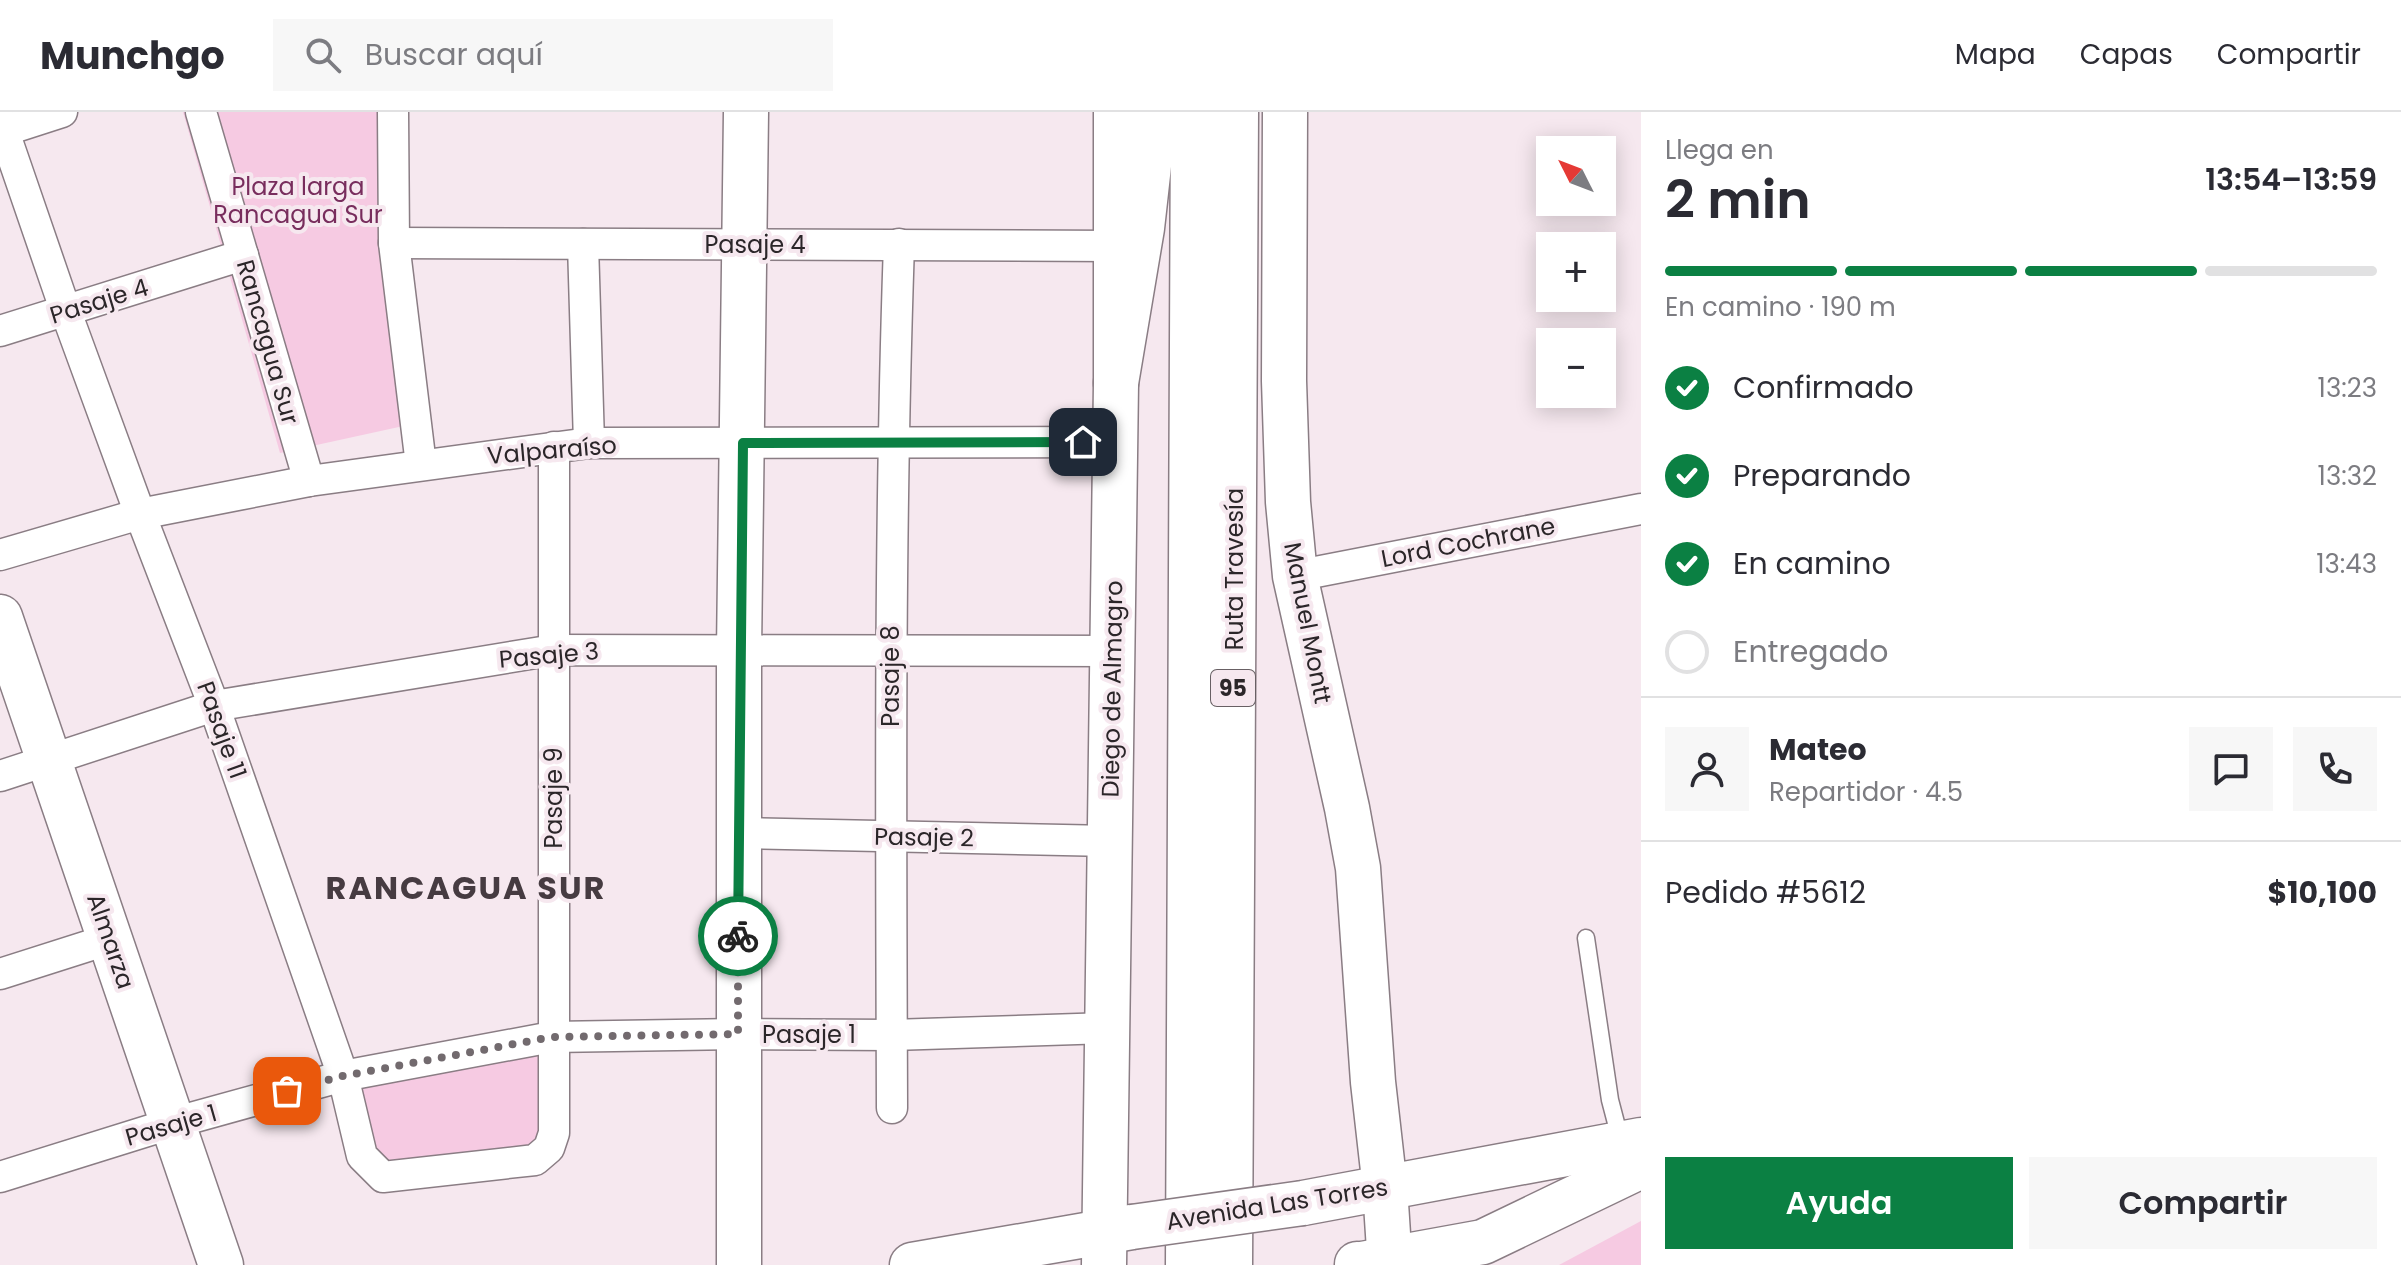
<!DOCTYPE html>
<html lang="es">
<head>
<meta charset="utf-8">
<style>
  :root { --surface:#fff; --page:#f7f7f7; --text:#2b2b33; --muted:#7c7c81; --line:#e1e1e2; --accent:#0b8043 }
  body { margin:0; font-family:Poppins,sans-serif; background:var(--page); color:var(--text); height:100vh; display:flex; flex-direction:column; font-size:30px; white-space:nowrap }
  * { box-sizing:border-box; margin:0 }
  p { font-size:26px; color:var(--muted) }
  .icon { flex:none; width:44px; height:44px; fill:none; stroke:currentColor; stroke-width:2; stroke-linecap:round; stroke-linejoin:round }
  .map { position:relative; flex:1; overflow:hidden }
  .details { display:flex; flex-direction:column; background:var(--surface); width:760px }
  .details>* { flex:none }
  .needle { width:52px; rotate:312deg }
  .fabs { position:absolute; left:1536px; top:24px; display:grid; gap:16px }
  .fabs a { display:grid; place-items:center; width:80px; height:80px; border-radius:0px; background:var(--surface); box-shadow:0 4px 20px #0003; font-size:40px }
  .pin { position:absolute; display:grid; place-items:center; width:68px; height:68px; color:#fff; margin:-34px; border-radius:16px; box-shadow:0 4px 12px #0006 }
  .courier { position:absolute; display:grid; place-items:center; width:80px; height:80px; margin:-40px; border:6px solid #0b8043; border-radius:50%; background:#fff; color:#222; box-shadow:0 2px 10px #0007 }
  .overview em { font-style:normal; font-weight:600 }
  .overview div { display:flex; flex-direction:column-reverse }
  .overview { display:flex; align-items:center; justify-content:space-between; height:136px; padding:0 24px }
  h1 { font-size:52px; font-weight:600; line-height:60px }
  .bar { display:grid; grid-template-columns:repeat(4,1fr); gap:12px 8px; align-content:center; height:96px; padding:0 24px }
  .bar i { height:10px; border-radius:6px; background:var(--line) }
  .bar .on { background:var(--accent) }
  .bar p { grid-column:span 4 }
  .line { display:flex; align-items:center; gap:20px; padding:0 24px; border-top:2px solid var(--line) }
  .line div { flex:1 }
  .round { display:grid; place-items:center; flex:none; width:84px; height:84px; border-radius:0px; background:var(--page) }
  ol { padding:0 24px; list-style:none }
  li { display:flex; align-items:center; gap:24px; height:88px }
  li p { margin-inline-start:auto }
  li .icon { padding:8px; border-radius:50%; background:var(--accent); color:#fff; stroke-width:4 }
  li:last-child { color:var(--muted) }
  li i { width:44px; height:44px; border:4px solid var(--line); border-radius:50% }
  .cta { display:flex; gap:16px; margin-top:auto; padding:16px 24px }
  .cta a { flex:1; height:92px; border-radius:0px; background:var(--accent); color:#fff; font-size:32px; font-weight:600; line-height:92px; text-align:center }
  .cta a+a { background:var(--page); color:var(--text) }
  header { display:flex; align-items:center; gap:48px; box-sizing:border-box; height:112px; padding:0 40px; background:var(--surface); border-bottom:2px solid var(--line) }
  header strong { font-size:38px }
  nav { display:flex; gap:44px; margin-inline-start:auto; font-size:28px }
  .search { width:560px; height:72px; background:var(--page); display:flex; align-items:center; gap:20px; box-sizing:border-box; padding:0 28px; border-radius:0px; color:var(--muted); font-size:30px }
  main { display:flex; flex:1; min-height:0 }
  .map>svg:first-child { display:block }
  .green { fill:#f6cae2 }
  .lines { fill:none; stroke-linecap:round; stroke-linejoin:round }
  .lane-casing { stroke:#8a7d84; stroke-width:19 }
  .street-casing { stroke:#8a7d84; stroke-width:33 }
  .secondary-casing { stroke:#8a7d84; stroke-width:47 }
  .highway-casing { stroke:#8a7d84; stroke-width:47 }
  .lane { stroke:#fff; stroke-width:16 }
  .street { stroke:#fff; stroke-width:30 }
  .secondary { stroke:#fff; stroke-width:44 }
  .highway { stroke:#fff; stroke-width:44 }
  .secondary-bridge-casing { stroke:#8a7d84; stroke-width:47; stroke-linecap:butt }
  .secondary-bridge { stroke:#fff; stroke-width:44 }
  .done { stroke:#726a6e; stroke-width:8; stroke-dasharray:0 14.4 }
  .route { stroke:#0b8043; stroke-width:10 }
  .labels { text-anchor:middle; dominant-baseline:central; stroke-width:8; stroke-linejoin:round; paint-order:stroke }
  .shield { fill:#f6e8ef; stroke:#686064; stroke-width:2 }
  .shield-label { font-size:22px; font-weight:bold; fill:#2b2629 }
  .park-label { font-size:24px; fill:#782d5d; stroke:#f6e8ef }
  .street-label { font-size:24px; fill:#2b2629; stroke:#f6e8ef }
  .district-label { font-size:32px; font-weight:bold; letter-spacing:2px; fill:#463b41; stroke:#f6e8ef }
</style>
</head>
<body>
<header>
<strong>Munchgo</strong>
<div class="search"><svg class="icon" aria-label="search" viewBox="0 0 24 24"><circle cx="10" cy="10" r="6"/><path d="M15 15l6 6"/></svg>Buscar aquí</div>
<nav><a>Mapa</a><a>Capas</a><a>Compartir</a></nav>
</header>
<main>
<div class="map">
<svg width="1641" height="1153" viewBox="0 0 1641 1153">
  <rect width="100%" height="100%" fill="#f6e8ef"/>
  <!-- green -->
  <g class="green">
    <polygon points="183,0 382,0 408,313 280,341"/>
    <polygon points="552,925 549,1036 383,1065 343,964"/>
    <polygon points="1641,1109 1641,1153 1559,1153"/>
  </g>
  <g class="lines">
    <defs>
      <polyline id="lane" points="1586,826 1610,988 1621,1030"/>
      <g id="street">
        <polyline points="201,0 309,369"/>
        <polyline points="393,0 394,131 421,353"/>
        <polyline points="0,8 66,200 140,402 214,594 343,964 362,1044 383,1065 535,1048 549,1036 554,1021 554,335"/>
        <polyline points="0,20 62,0"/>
        <polyline points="394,131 1116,134"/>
        <polyline points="583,132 589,331"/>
        <polyline points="0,219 243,143"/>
        <polyline points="0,443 140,402 309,369 589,331 1115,330"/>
        <polyline points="1295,464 1641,397"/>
        <polyline points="0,664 214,594 554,538 1113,539"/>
        <polyline points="738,721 1110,729"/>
        <polyline points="0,862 110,827"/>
        <path d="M892,996c-1,-288 -3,-576 7,-864"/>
        <polyline points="0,1065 173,1011 343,964 552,925 738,922 892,923 1108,916"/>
      </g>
      <g id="secondary">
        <polyline points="1285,0 1284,269 1288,390 1295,464 1347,696 1358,756 1373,970 1385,1076 1390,1153"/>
        <polyline points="0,505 221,1153"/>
        <polyline points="1303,1091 1641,1028"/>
        <polyline points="1362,1152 1483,1130 1641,1054"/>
        <polyline points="739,1153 739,539 746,0"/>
        <polyline points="912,1153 1132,1115"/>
        <polyline points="1104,1153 1116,271 1116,0"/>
      </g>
      <g id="highway">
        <polyline points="1116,271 1142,116 1155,0"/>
        <polyline points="1188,1153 1193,0"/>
        <polyline points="1230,1153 1236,0"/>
        <polyline points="1357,1153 1357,1152"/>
      </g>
    </defs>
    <!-- lane casing -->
    <use href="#lane" class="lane-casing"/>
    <!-- street casing -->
    <use href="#street" class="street-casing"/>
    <!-- secondary casing -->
    <use href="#secondary" class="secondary-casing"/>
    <!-- highway casing -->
    <use href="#highway" class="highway-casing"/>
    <!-- lane -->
    <use href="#lane" class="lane"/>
    <!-- street -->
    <use href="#street" class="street"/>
    <!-- secondary -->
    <use href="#secondary" class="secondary"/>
    <!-- highway -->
    <use href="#highway" class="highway"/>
    <defs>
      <polyline id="secondary-bridge" points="1132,1115 1303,1091"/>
    </defs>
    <!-- secondary-bridge casing -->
    <use href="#secondary-bridge" class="secondary-bridge-casing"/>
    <!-- secondary-bridge -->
    <use href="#secondary-bridge" class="secondary-bridge"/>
  </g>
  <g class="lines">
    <!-- done -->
    <polyline class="done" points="287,979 343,964 552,925 738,922 738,824"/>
    <!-- route -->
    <polyline class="route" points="738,824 743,331 1083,330"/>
  </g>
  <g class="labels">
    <!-- shield labels -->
    <rect class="shield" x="1211" y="558" width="44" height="36" rx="6"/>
    <g class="shield-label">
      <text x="1233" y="576">95</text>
    </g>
    <!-- park labels -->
    <g class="park-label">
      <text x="298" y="74">Plaza larga<tspan x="298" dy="28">Rancagua Sur</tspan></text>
    </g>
    <!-- street labels -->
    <g class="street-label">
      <text x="755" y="132">Pasaje 4</text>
      <text transform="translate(99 189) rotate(-17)">Pasaje 4</text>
      <text transform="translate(268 230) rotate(74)">Rancagua Sur</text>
      <text transform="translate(552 338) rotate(-5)">Valparaíso</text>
      <text transform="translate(1468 430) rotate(-11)">Lord Cochrane</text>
      <text transform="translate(1234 457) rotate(-90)">Ruta Travesía</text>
      <text transform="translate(1308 511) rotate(79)">Manuel Montt</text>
      <text transform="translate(549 543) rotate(-5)">Pasaje 3</text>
      <text transform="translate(890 564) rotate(-90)">Pasaje 8</text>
      <text transform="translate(1112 577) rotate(-89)">Diego de Almagro</text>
      <text transform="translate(222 618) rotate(70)">Pasaje 11</text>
      <text transform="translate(553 686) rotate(-90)">Pasaje 9</text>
      <text transform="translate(924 725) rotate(1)">Pasaje 2</text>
      <text transform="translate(111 829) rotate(71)">Almarza</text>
      <text x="809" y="922">Pasaje 1</text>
      <text transform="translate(171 1013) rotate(-16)">Pasaje 1</text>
      <text transform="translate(1277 1092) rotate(-9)">Avenida Las Torres</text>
    </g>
    <!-- district labels -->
    <g class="district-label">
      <text x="466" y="775">RANCAGUA SUR</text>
    </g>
  </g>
</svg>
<div class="fabs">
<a><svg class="needle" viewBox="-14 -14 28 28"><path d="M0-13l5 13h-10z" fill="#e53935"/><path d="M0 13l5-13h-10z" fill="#7c7c81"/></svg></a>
<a>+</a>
<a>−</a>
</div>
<div class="pin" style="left:287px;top:979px;background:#ea580c"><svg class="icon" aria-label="bag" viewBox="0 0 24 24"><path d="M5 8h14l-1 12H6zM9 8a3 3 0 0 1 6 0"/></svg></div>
<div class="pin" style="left:1083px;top:330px;background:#1f2937"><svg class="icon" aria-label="home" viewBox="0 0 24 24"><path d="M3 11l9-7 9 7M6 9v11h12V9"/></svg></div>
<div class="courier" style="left:738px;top:824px"><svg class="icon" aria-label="bike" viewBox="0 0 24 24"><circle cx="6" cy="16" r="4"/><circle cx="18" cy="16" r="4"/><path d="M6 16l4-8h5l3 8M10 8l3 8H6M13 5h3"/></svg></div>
</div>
<section class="details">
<div class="overview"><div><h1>2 min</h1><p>Llega en</p></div><em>13:54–13:59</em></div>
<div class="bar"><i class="on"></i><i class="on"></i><i class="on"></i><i></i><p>En camino · 190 m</p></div>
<ol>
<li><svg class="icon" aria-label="check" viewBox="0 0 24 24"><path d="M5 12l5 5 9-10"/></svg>Confirmado<p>13:23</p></li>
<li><svg class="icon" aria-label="check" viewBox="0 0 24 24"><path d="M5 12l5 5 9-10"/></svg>Preparando<p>13:32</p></li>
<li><svg class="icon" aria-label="check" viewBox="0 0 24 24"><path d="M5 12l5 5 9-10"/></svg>En camino<p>13:43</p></li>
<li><i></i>Entregado</li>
</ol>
<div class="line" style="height:144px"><a class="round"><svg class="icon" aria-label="person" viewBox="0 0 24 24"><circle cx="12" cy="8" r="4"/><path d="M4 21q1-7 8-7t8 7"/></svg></a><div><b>Mateo</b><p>Repartidor · 4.5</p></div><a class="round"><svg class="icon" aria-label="chat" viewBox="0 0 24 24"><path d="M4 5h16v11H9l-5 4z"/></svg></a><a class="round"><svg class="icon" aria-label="phone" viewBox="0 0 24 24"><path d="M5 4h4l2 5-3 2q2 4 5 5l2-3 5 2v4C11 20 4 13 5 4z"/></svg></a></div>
<div class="line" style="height:104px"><div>Pedido #5612</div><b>$10,100</b></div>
<div class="cta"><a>Ayuda</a><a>Compartir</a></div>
</section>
</main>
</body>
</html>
